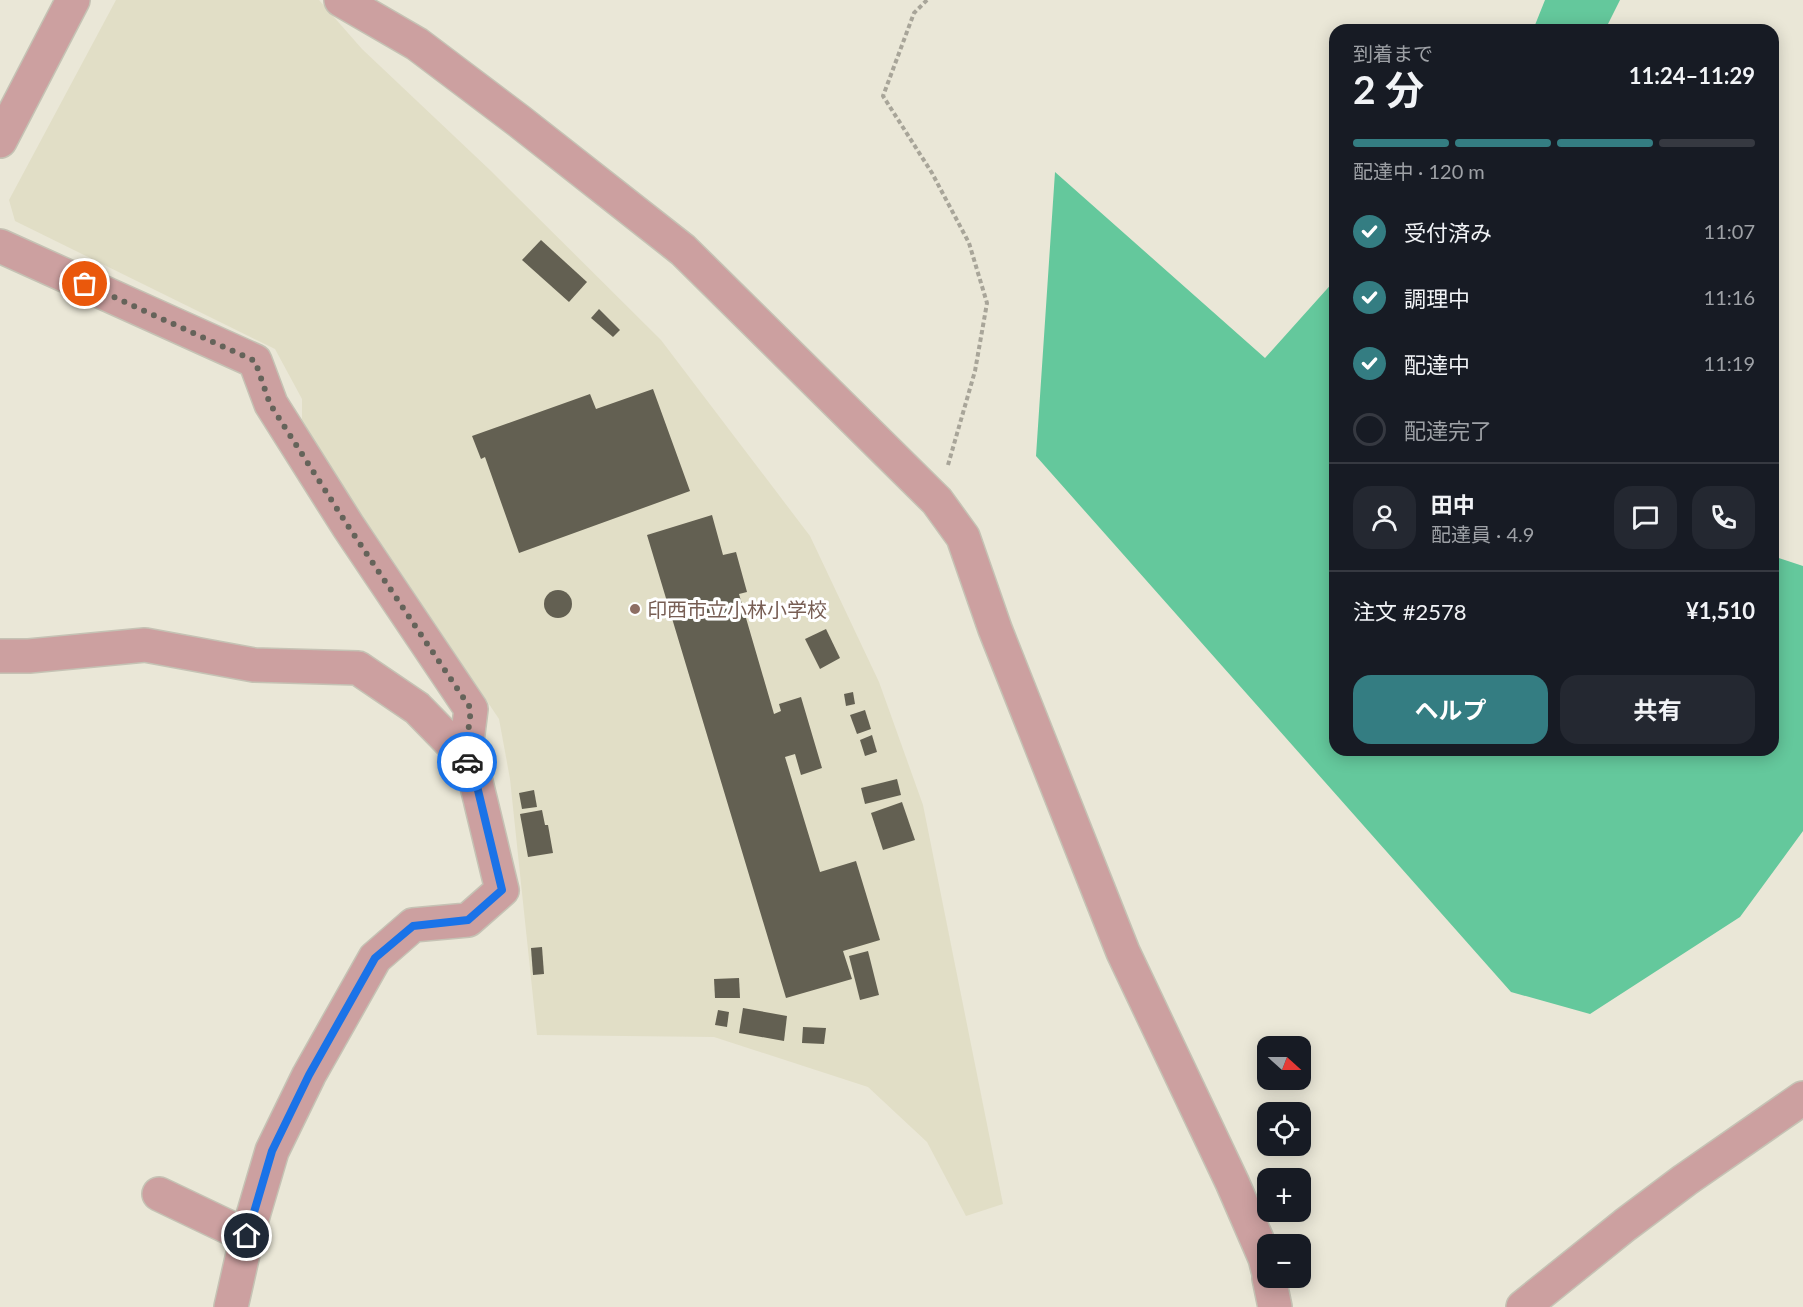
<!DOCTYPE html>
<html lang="ja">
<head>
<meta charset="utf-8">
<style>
  :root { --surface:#171b24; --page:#242831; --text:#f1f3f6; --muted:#9ea1a6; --line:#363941; --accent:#347d82 }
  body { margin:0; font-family:Lato,"Noto Sans JP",sans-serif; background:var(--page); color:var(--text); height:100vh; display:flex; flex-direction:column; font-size:22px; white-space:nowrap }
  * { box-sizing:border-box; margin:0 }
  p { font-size:20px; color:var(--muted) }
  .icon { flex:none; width:33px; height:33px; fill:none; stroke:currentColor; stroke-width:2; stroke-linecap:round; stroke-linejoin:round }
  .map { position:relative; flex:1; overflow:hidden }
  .side { position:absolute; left:1329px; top:24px; width:450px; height:732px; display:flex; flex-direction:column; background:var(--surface); border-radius:18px; box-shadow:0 3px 15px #0003 }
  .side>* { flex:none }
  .needle { width:39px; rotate:111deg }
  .tools { position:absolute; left:1257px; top:1036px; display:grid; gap:12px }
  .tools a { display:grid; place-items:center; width:54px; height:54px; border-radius:12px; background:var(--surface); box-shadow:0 3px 15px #0003; font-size:30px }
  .pin { position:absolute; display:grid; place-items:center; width:51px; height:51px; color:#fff; margin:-26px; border:3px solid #fff; border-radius:50%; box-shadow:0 2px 6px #0007 }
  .courier { position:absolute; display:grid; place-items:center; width:60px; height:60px; margin:-30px; border:4px solid #1a73e8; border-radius:50%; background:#fff; color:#222; box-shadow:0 2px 8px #0007 }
  .head em { font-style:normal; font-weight:700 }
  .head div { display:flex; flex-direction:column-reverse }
  .head { display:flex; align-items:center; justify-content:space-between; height:102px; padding:0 24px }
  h1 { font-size:39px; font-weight:700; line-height:45px }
  .bar { display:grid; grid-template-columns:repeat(4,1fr); gap:9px 6px; align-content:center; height:72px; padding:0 24px }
  .bar i { height:8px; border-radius:4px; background:var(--line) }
  .bar .on { background:var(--accent) }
  .bar p { grid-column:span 4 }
  .line { display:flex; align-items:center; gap:15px; padding:0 24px; border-top:2px solid var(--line) }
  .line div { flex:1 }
  .round { display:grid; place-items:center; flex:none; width:63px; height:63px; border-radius:18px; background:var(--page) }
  ol { padding:0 24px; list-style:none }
  li { display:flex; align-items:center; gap:18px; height:66px }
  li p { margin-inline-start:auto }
  li .icon { padding:6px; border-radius:50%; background:var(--accent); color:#fff; stroke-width:4 }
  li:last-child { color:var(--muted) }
  li i { width:33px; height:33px; border:3px solid var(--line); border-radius:50% }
  .action { display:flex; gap:12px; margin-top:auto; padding:12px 24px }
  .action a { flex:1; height:69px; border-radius:18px; background:var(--accent); color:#fff; font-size:24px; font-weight:700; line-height:69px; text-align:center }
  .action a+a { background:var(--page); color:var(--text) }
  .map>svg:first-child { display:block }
  .built { fill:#e1dec6 }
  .forest { fill:#64c89c }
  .building { fill:#636052 }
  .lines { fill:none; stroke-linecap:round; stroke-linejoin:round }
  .minor-casing { stroke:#c5c2b4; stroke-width:36 }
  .path { stroke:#a8a599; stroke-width:4; stroke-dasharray:4.5 3; stroke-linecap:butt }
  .minor { stroke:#cca0a0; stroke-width:33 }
  .done { stroke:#65635a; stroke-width:6; stroke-dasharray:0 10.8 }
  .route { stroke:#1a73e8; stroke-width:8 }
  .education-dot { fill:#8d6e63; stroke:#fff; stroke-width:2 }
  .labels { text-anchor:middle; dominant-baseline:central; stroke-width:6; stroke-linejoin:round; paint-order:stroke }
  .education-label { font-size:20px; fill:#785e54; stroke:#fff; text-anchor:start }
</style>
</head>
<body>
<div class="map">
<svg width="1803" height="1307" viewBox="0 0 1803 1307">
  <rect width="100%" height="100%" fill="#eae7d7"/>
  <!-- built -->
  <polygon class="built" points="116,0 319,0 362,49 491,171 661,340 810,536 879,682 923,805 1003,1204 966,1216 927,1142 868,1087 714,1037 537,1035 510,779 499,719 373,531 350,502 302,423 302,399 275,349 15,221 9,200"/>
  <!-- forest -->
  <g class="forest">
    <polygon points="1545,0 1620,0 1605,30 1533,30"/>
    <polygon points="1055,172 1265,358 1335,280 1335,750 1773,750 1773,556 1803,566 1803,831 1740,917 1590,1014 1511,992 1036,456"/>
  </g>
  <!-- building -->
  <g class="building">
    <polygon points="541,240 587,282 569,302 522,260"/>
    <polygon points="599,309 620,330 613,337 591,318"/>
    <polygon points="653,389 690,491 519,553 485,457 481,459 472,436 590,394 596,409"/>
    <polygon points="712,515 723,555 736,552 747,592 739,594 774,714 781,711 779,704 801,697 822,768 801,775 795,754 785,757 820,872 856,861 880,940 843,951 852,979 786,998 647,535"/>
    <circle cx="558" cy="604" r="14"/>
    <polygon points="826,629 840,658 820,669 805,639"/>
    <polygon points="853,692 855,704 846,706 844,694"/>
    <polygon points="865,710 871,729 857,734 850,715"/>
    <polygon points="872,735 877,752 865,756 860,740"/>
    <polygon points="897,779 901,795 865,804 861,788"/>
    <polygon points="534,790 537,807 522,809 519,793"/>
    <polygon points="902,802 915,840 883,850 871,813"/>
    <polygon points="542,810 545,825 548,825 553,853 528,857 520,814"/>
    <polygon points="542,947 544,974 533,975 531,948"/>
    <polygon points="868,951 879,995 860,1000 849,956"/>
    <polygon points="739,978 740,998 715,998 714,979"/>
    <polygon points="743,1008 787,1016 784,1041 739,1033"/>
    <polygon points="718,1010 729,1012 727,1027 715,1025"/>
    <polygon points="803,1027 826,1028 824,1044 802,1043"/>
  </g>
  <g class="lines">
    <defs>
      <g id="minor">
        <polyline points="341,0 417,44 519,121 683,250 937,501 963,537 995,629 1123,952 1232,1182 1265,1258 1268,1270"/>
        <polyline points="0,141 73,0"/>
        <polyline points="0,246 255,361 271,404 348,526 471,709 465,757"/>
        <polyline points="0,656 29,656 145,645 254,665 358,668 417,708 465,757 476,782 502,890 468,920 413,925 375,958 309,1075 272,1151 247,1236 231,1307"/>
        <polyline points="159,1194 247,1236"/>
        <polyline points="1269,1278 1275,1307"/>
        <polyline points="1523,1307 1625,1225 1685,1180 1803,1098"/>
      </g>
    </defs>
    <!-- minor casing -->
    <use href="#minor" class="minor-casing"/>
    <!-- path -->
    <polyline class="path" points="927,0 914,13 883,96 932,173 969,243 987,303 975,371 948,465"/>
    <!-- minor -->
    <use href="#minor" class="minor"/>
  </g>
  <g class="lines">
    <!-- done -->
    <polyline class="done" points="85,284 255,361 270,404 348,526 471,709 465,757 467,762"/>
    <!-- route -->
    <polyline class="route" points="247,1236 272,1151 309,1075 375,958 413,926 468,920 502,890 476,782 467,762"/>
  </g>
  <!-- markers -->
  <circle class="education-dot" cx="635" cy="609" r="6"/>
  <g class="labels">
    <!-- education labels -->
    <g class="education-label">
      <text x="647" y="609">印西市立小林小学校</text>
    </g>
  </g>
</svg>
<div class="tools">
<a><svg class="needle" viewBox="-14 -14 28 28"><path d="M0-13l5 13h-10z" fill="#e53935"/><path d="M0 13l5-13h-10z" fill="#9ea1a6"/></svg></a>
<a><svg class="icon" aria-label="locate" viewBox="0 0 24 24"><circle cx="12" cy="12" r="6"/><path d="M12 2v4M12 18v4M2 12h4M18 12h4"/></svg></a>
<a>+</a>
<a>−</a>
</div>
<div class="pin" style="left:85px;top:284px;background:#ea580c"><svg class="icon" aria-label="bag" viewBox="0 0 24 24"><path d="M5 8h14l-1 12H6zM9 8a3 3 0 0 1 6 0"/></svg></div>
<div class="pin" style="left:247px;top:1236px;background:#1f2937"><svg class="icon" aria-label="home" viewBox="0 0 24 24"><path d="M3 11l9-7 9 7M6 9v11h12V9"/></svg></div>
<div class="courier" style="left:467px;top:762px"><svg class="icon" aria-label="car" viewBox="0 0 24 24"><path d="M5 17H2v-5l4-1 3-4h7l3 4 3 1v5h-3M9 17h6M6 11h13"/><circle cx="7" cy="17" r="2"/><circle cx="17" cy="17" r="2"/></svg></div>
<section class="side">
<div class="head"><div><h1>2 分</h1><p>到着まで</p></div><em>11:24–11:29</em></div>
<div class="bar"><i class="on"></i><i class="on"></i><i class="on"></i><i></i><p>配達中 · 120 m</p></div>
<ol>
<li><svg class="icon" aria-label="check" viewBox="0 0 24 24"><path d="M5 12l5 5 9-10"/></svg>受付済み<p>11:07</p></li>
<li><svg class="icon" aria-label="check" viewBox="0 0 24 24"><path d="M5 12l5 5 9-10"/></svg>調理中<p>11:16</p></li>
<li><svg class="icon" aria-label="check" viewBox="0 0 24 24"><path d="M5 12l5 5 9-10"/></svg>配達中<p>11:19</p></li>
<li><i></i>配達完了</li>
</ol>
<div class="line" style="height:108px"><a class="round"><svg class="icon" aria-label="person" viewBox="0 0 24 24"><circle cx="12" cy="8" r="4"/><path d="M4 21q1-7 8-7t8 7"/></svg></a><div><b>田中</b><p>配達員 · 4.9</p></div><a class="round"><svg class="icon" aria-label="chat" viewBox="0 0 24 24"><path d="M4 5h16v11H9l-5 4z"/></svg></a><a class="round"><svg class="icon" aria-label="phone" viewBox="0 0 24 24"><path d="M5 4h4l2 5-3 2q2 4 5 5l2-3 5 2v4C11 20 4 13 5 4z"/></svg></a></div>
<div class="line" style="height:78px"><div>注文 #2578</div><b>¥1,510</b></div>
<div class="action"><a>ヘルプ</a><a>共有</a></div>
</section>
</div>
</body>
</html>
